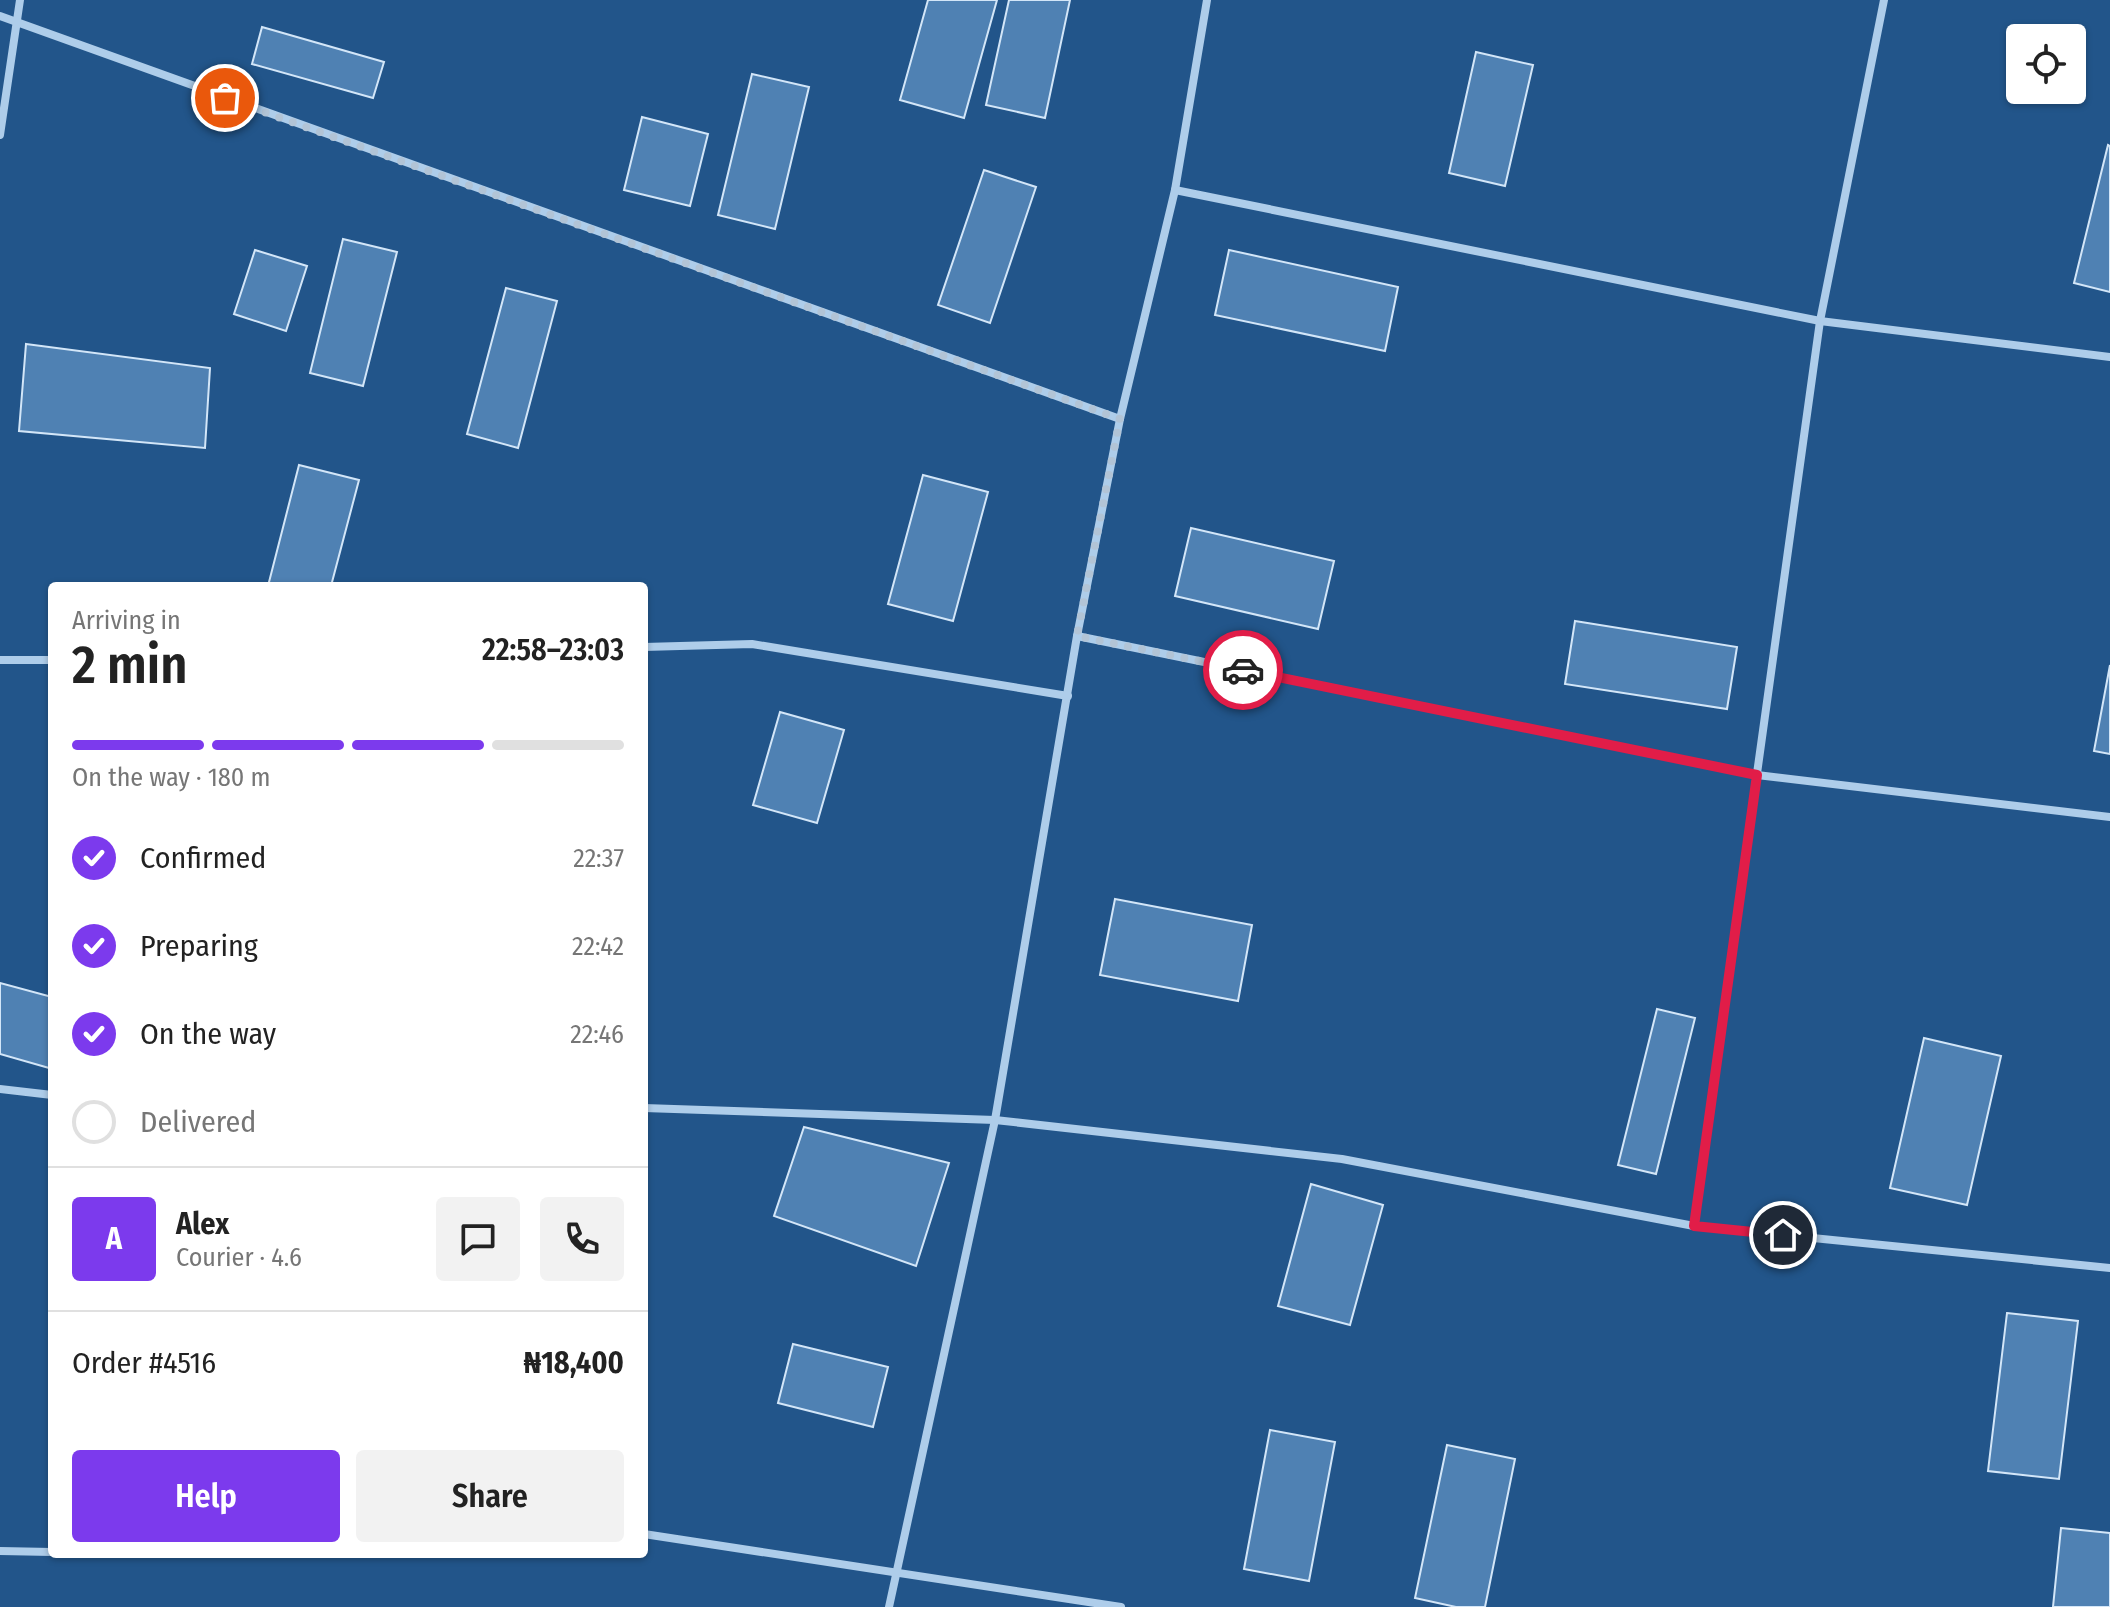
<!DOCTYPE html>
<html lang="en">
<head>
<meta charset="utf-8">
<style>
  :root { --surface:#fff; --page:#f2f2f2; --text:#222; --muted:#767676; --line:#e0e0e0; --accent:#7c3aed }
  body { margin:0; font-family:"Fira Sans Condensed",sans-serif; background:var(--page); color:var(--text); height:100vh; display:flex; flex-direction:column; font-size:30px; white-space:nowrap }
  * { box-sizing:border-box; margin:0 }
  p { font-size:26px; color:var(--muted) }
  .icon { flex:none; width:44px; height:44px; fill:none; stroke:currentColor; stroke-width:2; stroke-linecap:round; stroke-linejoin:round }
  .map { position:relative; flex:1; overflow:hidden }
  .sheet { position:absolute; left:48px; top:582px; width:600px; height:976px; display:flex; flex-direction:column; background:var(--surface); border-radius:8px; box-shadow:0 2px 6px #0004 }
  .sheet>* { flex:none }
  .fabs { position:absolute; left:2006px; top:24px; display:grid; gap:16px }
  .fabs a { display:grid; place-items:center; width:80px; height:80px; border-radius:8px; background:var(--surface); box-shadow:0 2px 6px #0004; font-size:40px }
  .pin { position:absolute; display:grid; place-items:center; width:68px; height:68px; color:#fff; margin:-34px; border:4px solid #fff; border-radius:50%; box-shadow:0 2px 8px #0007 }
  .courier { position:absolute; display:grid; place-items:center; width:80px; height:80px; margin:-40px; border:6px solid #e11d48; border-radius:50%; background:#fff; color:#222; box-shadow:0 2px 10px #0007 }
  .summary em { font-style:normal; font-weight:600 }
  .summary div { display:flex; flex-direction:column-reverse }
  .summary { display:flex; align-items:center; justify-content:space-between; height:136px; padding:0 24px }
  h1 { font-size:52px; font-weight:600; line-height:60px }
  .bar { display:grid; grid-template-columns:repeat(4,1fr); gap:12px 8px; align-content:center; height:96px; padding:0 24px }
  .bar i { height:10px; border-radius:6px; background:var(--line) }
  .bar .active { background:var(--accent) }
  .bar p { grid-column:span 4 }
  .line { display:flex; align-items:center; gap:20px; padding:0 24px; border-top:2px solid var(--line) }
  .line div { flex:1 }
  .round { display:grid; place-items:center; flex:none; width:84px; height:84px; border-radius:8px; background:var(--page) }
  ol { padding:0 24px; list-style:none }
  li { display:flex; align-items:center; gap:24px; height:88px }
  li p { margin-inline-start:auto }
  li .icon { padding:8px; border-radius:50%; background:var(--accent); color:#fff; stroke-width:4 }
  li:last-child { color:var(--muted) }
  li i { width:44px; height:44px; border:4px solid var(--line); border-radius:50% }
  .action { display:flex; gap:16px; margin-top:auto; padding:16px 24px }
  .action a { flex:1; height:92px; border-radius:8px; background:var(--accent); color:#fff; font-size:32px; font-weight:600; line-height:92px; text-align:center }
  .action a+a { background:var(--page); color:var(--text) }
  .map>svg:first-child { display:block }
  .building { fill:#4f81b3; stroke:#d3e6f8; stroke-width:2 }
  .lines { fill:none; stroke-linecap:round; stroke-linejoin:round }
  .street { stroke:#aecdea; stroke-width:8 }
  .done { stroke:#b2c4d6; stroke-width:8; stroke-dasharray:0 14.4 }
  .route { stroke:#e11d48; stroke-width:10 }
</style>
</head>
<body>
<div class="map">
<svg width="2110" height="1607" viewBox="0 0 2110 1607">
  <rect width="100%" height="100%" fill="#22558a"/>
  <!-- building -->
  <g class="building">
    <polygon points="928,0 997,0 964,118 900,100"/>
    <polygon points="1009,0 1070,0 1045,118 986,105"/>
    <polygon points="262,27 384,62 373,98 252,64"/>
    <polygon points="1476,52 1533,65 1505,186 1449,173"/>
    <polygon points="752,74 809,87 775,229 718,215"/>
    <polygon points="642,117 708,134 690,206 624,190"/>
    <polygon points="2108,145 2110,146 2110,292 2074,283"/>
    <polygon points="984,170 1036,187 990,323 938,305"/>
    <polygon points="343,239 397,252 363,386 310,373"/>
    <polygon points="255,250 307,266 286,331 234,314"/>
    <polygon points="1229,250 1398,287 1385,351 1215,315"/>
    <polygon points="506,288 557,301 518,448 467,434"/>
    <polygon points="26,344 210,368 205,448 19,431"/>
    <polygon points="299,465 359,480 331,586 268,586"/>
    <polygon points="923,475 988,492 953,621 888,604"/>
    <polygon points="1191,528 1334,561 1318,629 1175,596"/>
    <polygon points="1575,621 1737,647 1727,709 1565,684"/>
    <polygon points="2110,665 2110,754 2094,751"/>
    <polygon points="780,712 844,730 817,823 753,805"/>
    <polygon points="1115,899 1252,925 1238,1001 1100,975"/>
    <polygon points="0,983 52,997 52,1058 49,1068 0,1054"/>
    <polygon points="1657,1009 1695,1018 1656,1174 1618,1165"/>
    <polygon points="1924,1038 2001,1056 1967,1205 1890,1188"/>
    <polygon points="804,1127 949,1163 916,1266 774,1216"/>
    <polygon points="1311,1184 1383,1205 1350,1325 1278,1306"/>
    <polygon points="2007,1313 2078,1321 2059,1479 1988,1471"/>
    <polygon points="793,1344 888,1367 873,1427 778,1403"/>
    <polygon points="1270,1430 1335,1442 1309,1581 1244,1569"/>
    <polygon points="1447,1445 1515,1459 1485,1607 1456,1607 1415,1598"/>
    <polygon points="2061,1528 2110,1533 2110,1607 2053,1607"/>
  </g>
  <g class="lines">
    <!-- street -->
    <g class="street">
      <polyline points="0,16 1120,419"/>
      <polyline points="0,135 20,0"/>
      <polyline points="1175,190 1820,321 2110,357"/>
      <polyline points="1077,636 1757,775 2110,817"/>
      <polyline points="644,647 752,644 1068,696"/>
      <polyline points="0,660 52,660"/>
      <polyline points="0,1089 52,1095"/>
      <polyline points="644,1108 995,1120 1342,1159 1694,1226 2110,1268"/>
      <polyline points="1694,1226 1820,321 1884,0"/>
      <polyline points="644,1534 1121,1607"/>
      <polyline points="0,1551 52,1552"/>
      <polyline points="889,1607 995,1120 1077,636 1120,419 1175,190 1207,0"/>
    </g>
  </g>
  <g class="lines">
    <!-- done -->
    <polyline class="done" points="225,98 1120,419 1077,636 1243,670"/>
    <!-- route -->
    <polyline class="route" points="1243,670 1757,775 1694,1226 1783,1235"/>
  </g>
</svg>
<div class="fabs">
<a><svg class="icon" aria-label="locate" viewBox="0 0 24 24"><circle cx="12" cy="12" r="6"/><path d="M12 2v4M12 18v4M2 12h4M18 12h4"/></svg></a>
</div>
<div class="pin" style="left:225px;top:98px;background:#ea580c"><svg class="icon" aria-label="bag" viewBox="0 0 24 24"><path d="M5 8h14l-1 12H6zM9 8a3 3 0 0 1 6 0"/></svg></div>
<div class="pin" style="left:1783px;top:1235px;background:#1f2937"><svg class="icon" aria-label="home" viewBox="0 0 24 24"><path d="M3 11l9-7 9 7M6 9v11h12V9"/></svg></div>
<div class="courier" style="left:1243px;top:670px"><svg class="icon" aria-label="car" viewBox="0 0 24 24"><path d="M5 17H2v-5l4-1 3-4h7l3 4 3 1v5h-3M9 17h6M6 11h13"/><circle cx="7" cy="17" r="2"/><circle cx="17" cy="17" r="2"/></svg></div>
<section class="sheet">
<div class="summary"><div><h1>2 min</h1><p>Arriving in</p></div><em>22:58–23:03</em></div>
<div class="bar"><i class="active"></i><i class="active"></i><i class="active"></i><i></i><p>On the way · 180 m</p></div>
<ol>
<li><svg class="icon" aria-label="check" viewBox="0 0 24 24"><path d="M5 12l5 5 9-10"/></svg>Confirmed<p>22:37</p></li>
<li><svg class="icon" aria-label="check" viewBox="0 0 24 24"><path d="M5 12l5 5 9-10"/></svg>Preparing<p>22:42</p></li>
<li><svg class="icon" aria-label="check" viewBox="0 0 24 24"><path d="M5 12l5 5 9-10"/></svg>On the way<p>22:46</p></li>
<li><i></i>Delivered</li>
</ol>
<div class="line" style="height:144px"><b class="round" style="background:var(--accent);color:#fff">A</b><div><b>Alex</b><p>Courier · 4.6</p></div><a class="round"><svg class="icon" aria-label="chat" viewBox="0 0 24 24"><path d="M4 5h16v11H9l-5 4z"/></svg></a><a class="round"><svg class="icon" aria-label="phone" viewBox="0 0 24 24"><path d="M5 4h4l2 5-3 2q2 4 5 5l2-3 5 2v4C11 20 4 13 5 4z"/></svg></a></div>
<div class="line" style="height:104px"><div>Order #4516</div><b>₦18,400</b></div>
<div class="action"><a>Help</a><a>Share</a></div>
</section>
</div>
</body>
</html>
